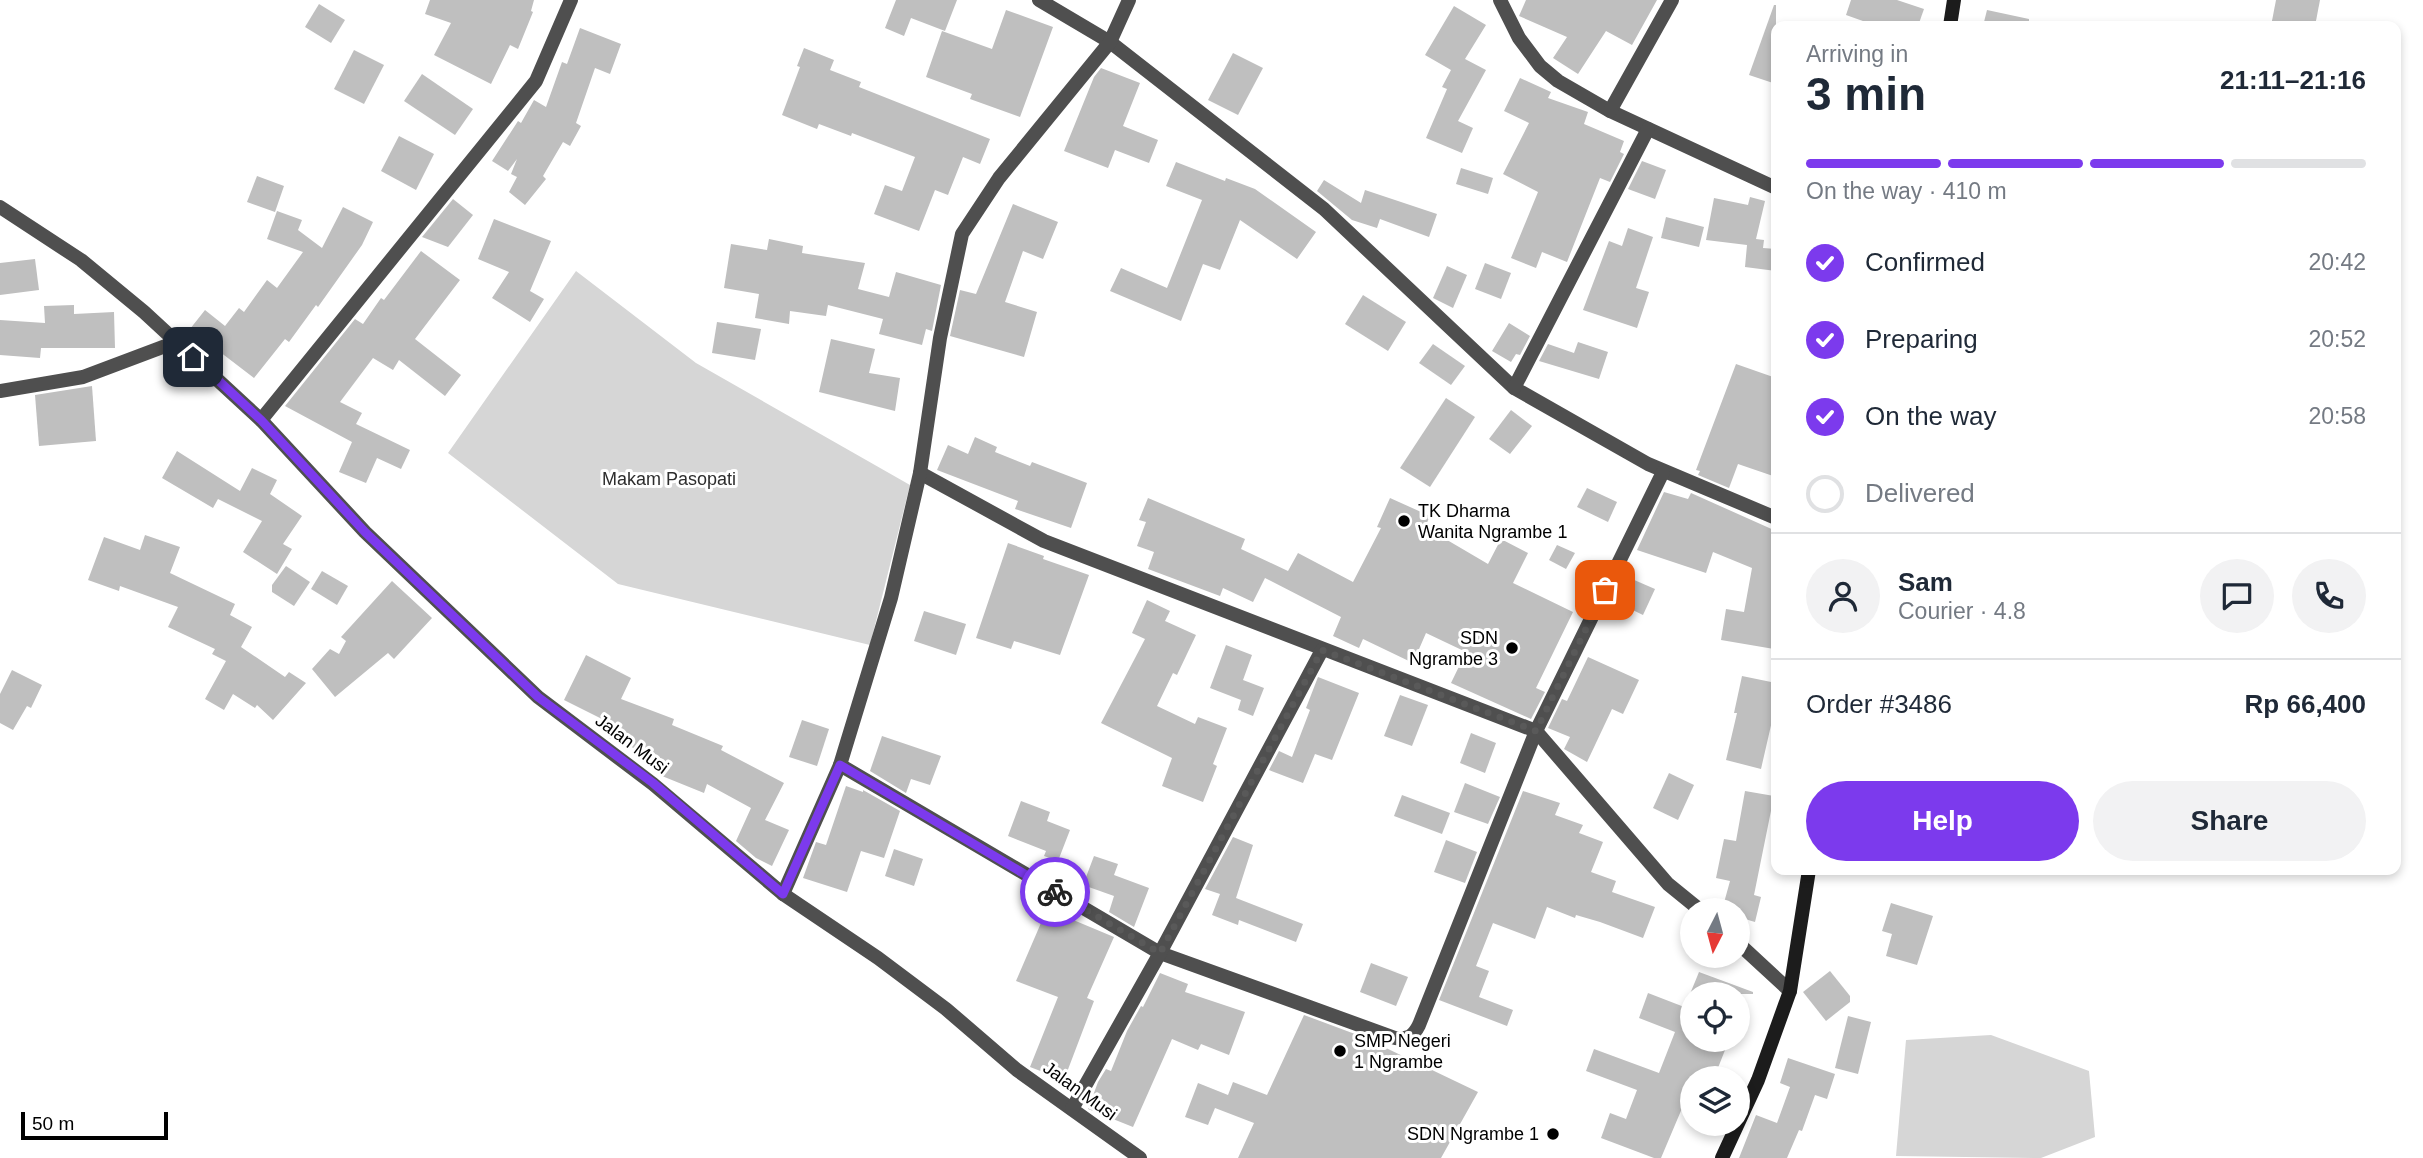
<!DOCTYPE html>
<html lang="en">
<head>
<meta charset="utf-8">
<style>
  :root { --surface:#fff; --page:#f2f2f3; --text:#1f2937; --muted:#747a83; --line:#e0e1e3; --accent:#7c3aed }
  body { margin:0; font-family:Arial,sans-serif; background:var(--page); color:var(--text); height:100vh; display:flex; flex-direction:column; font-size:26px; white-space:nowrap }
  * { box-sizing:border-box; margin:0 }
  p { font-size:23px; color:var(--muted) }
  .icon { flex:none; width:38px; height:38px; fill:none; stroke:currentColor; stroke-width:2; stroke-linecap:round; stroke-linejoin:round }
  .map { position:relative; flex:1; overflow:hidden }
  .side { position:absolute; left:1771px; top:21px; width:630px; height:854px; display:flex; flex-direction:column; background:var(--surface); border-radius:14px; box-shadow:0 4px 10px #0003 }
  .side>* { flex:none }
  .needle { width:46px; rotate:186deg }
  .fabs { position:absolute; left:1680px; top:898px; display:grid; gap:14px }
  .fabs a { display:grid; place-items:center; width:70px; height:70px; border-radius:50%; background:var(--surface); box-shadow:0 4px 10px #0003; font-size:35px }
  .scale { position:absolute; left:21px; bottom:18px; width:147px; box-sizing:border-box; padding-left:7px; border:4px solid #000; border-top:0; font-size:19px; line-height:24px; white-space:nowrap; color:#000; -webkit-text-stroke:5px #fff; paint-order:stroke }
  .pin { position:absolute; display:grid; place-items:center; width:60px; height:60px; color:#fff; margin:-30px; border-radius:14px; box-shadow:0 4px 10px #0006 }
  .courier { position:absolute; display:grid; place-items:center; width:70px; height:70px; margin:-35px; border:5px solid #7c3aed; border-radius:50%; background:#fff; color:#222; box-shadow:0 2px 9px #0007 }
  .summary em { font-style:normal; font-weight:600 }
  .summary div { display:flex; flex-direction:column-reverse }
  .summary { display:flex; align-items:center; justify-content:space-between; height:119px; padding:0 35px }
  h1 { font-size:46px; font-weight:600; line-height:52px }
  .bar { display:grid; grid-template-columns:repeat(4,1fr); gap:10px 7px; align-content:center; height:84px; padding:0 35px }
  .bar i { height:9px; border-radius:5px; background:var(--line) }
  .bar .active { background:var(--accent) }
  .bar p { grid-column:span 4 }
  .line { display:flex; align-items:center; gap:18px; padding:0 35px; border-top:2px solid var(--line) }
  .line div { flex:1 }
  .round { display:grid; place-items:center; flex:none; width:74px; height:74px; border-radius:37px; background:var(--page) }
  ol { padding:0 35px; list-style:none }
  li { display:flex; align-items:center; gap:21px; height:77px }
  li p { margin-inline-start:auto }
  li .icon { padding:7px; border-radius:50%; background:var(--accent); color:#fff; stroke-width:4 }
  li:last-child { color:var(--muted) }
  li i { width:38px; height:38px; border:4px solid var(--line); border-radius:50% }
  .button { display:flex; gap:14px; margin-top:auto; padding:14px 35px }
  .button a { flex:1; height:80px; border-radius:42px; background:var(--accent); color:#fff; font-size:28px; font-weight:600; line-height:80px; text-align:center }
  .button a+a { background:var(--page); color:var(--text) }
  .map>svg:first-child { display:block }
  .green { fill:#d6d6d6 }
  .building { fill:#bfbfbf }
  .lines { fill:none; stroke-linecap:round; stroke-linejoin:round }
  .street { stroke:#4f4f4f; stroke-width:14 }
  .secondary { stroke:#1c1c1c; stroke-width:14 }
  .done { stroke:#595959; stroke-width:7; stroke-dasharray:0 12.6 }
  .route { stroke:#7c3aed; stroke-width:9 }
  .poi-dot { fill:#000; stroke:#fff; stroke-width:2.5 }
  .labels { text-anchor:middle; dominant-baseline:central; stroke-width:6; stroke-linejoin:round; paint-order:stroke }
  .park-label { font-size:18px; fill:#2d2d2d; stroke:#fff }
  .poi-label { font-size:18px; fill:#000; stroke:#fff; text-anchor:start }
  .street-label { font-size:18px; fill:#000; stroke:#fff }
</style>
</head>
<body>
<div class="map">
<svg width="2423" height="1158" viewBox="0 0 2423 1158">
  <rect width="100%" height="100%" fill="#fff"/>
  <!-- green -->
  <g class="green">
    <polygon points="576,271 696,363 910,485 870,645 618,584 448,453"/>
    <polygon points="1991,1035 2089,1071 2095,1137 2041,1158 1896,1156 1906,1040"/>
  </g>
  <!-- building -->
  <g class="building">
    <polygon points="430,0 534,0 531,11 533,12 518,49 510,45 491,84 434,55 451,23 425,14"/>
    <polygon points="896,0 957,0 945,31 911,18 904,36 885,28"/>
    <polygon points="1526,0 1657,0 1632,45 1606,31 1578,74 1553,58 1567,37 1519,16"/>
    <polygon points="1851,0 1897,0 1924,9 1918,26 1877,26 1846,15"/>
    <polygon points="2276,0 2320,0 2315,26 2271,26"/>
    <polygon points="319,4 345,20 331,43 305,27"/>
    <polygon points="1774,5 1776,5 1776,84 1749,75"/>
    <polygon points="1454,6 1486,25 1465,59 1486,70 1458,121 1473,128 1462,153 1426,138 1447,89 1442,87 1451,70 1425,55"/>
    <polygon points="1006,10 1053,27 1020,117 970,99 972,94 926,77 942,31 992,49"/>
    <polygon points="1987,10 2029,19 2029,26 1983,26"/>
    <polygon points="580,28 621,44 610,74 595,68 576,123 581,126 570,146 563,142 543,176 546,179 525,205 509,192 517,177 511,174 517,159 508,171 492,161 518,121 521,123 534,100 546,107 562,62 567,64"/>
    <polygon points="804,48 834,60 830,70 861,82 859,87 990,139 980,164 963,157 948,195 935,190 919,231 874,214 885,185 902,191 915,157 852,133 851,136 819,124 817,129 782,115 800,67 797,66"/>
    <polygon points="354,50 384,65 364,104 334,89"/>
    <polygon points="1233,53 1263,68 1238,115 1208,100"/>
    <polygon points="1101,68 1140,83 1123,126 1158,140 1149,163 1115,150 1108,168 1064,151 1094,77"/>
    <polygon points="422,74 473,109 455,135 404,101"/>
    <polygon points="1520,78 1551,92 1548,98 1588,112 1584,124 1624,141 1620,152 1624,154 1610,182 1600,178 1567,262 1542,252 1536,268 1511,258 1538,192 1503,174 1529,123 1504,111"/>
    <polygon points="399,136 434,154 416,190 381,171"/>
    <polygon points="1642,161 1666,170 1655,199 1628,189"/>
    <polygon points="1176,162 1225,181 1226,178 1255,189 1316,232 1297,259 1240,220 1220,270 1203,264 1181,321 1110,291 1121,268 1167,288 1202,200 1166,186"/>
    <polygon points="1461,168 1493,178 1488,194 1456,184"/>
    <polygon points="257,176 284,186 275,212 247,202"/>
    <polygon points="1324,180 1361,203 1365,190 1437,214 1429,237 1380,219 1377,228 1352,220 1317,191"/>
    <polygon points="1750,197 1765,201 1756,239 1764,240 1763,248 1776,249 1776,271 1745,267 1747,245 1706,240 1714,198 1748,205"/>
    <polygon points="453,199 473,215 448,247 422,237"/>
    <polygon points="1013,204 1058,222 1043,259 1023,251 1005,302 1037,312 1024,357 950,336 960,290 976,294"/>
    <polygon points="343,207 373,222 362,245 318,307 316,305 289,342 285,339 254,378 190,329 205,310 225,326 239,308 244,312 267,280 277,288 303,252 267,239 277,211 302,220 298,230 322,248"/>
    <polygon points="1666,217 1704,227 1699,247 1661,238"/>
    <polygon points="494,219 551,241 530,291 544,299 530,322 492,298 509,272 478,259"/>
    <polygon points="1628,228 1653,237 1636,288 1649,292 1637,328 1583,310 1609,241 1622,246"/>
    <polygon points="769,239 803,246 802,253 865,263 858,289 889,297 896,272 941,285 932,331 926,329 922,345 879,334 883,319 828,305 826,316 790,311 789,324 755,318 759,294 724,288 731,244 767,250"/>
    <polygon points="421,251 460,280 415,339 461,375 445,396 399,360 393,370 373,358 340,402 362,413 356,424 410,450 401,469 377,458 366,483 339,472 352,442 285,406 355,319 363,324 381,298 384,300"/>
    <polygon points="35,259 39,290 0,295 0,263"/>
    <polygon points="1485,263 1511,273 1501,299 1475,289"/>
    <polygon points="1447,266 1467,275 1453,308 1433,298"/>
    <polygon points="1363,295 1406,322 1388,351 1345,324"/>
    <polygon points="74,305 74,314 114,312 115,348 41,348 40,358 0,355 0,320 45,323 44,306"/>
    <polygon points="717,322 761,329 755,360 712,353"/>
    <polygon points="1509,323 1530,336 1520,355 1516,354 1511,362 1492,351"/>
    <polygon points="831,339 875,349 869,373 900,378 895,411 819,392"/>
    <polygon points="1578,342 1608,352 1599,379 1539,361 1548,344 1574,353"/>
    <polygon points="1433,344 1465,366 1451,385 1419,363"/>
    <polygon points="1736,364 1776,378 1776,477 1738,464 1729,488 1698,475 1700,471 1696,470"/>
    <polygon points="92,386 96,441 39,446 35,395"/>
    <polygon points="1446,398 1475,417 1430,487 1400,468"/>
    <polygon points="1511,410 1532,426 1510,454 1489,439"/>
    <polygon points="975,437 997,447 995,452 1030,466 1032,462 1087,483 1071,528 1015,509 1018,501 937,470 948,445 968,454"/>
    <polygon points="177,451 240,491 252,468 277,480 270,494 302,516 283,544 292,549 277,574 243,552 262,521 218,499 213,508 162,478"/>
    <polygon points="1587,488 1617,502 1608,522 1577,507"/>
    <polygon points="1664,492 1688,499 1691,493 1776,531 1776,634 1774,649 1721,640 1726,609 1744,612 1752,568 1713,552 1706,573 1637,550"/>
    <polygon points="1148,498 1245,539 1241,549 1288,571 1298,553 1353,582 1381,528 1377,527 1390,498 1430,516 1425,527 1488,564 1501,539 1528,553 1513,583 1573,612 1536,688 1545,692 1531,719 1451,683 1466,652 1426,633 1413,663 1363,639 1359,648 1333,636 1341,617 1265,578 1253,602 1223,588 1220,596 1148,569 1154,552 1137,546 1146,522 1139,520"/>
    <polygon points="145,535 180,547 170,573 235,604 230,615 252,627 241,647 285,677 289,672 306,683 273,720 257,705 255,708 233,694 224,710 205,699 226,661 212,654 215,649 168,627 178,607 120,586 119,591 88,580 104,537 140,550"/>
    <polygon points="1008,543 1044,556 1043,559 1089,575 1060,655 1014,641 1011,649 976,638"/>
    <polygon points="1557,545 1575,553 1566,569 1549,560"/>
    <polygon points="286,566 310,582 294,606 272,592 272,585"/>
    <polygon points="322,571 348,586 337,605 311,589"/>
    <polygon points="1625,576 1655,589 1643,615 1614,601"/>
    <polygon points="392,581 432,618 394,659 388,653 335,697 312,669 330,649 339,654 346,641 341,637"/>
    <polygon points="1147,600 1170,611 1165,621 1196,635 1177,675 1173,673 1157,706 1195,724 1198,717 1227,728 1213,764 1217,766 1203,802 1162,786 1172,758 1101,723 1145,639 1132,633"/>
    <polygon points="924,611 966,624 956,655 914,641"/>
    <polygon points="1226,645 1252,655 1243,680 1264,688 1253,716 1238,710 1241,700 1210,688"/>
    <polygon points="586,655 631,678 621,699 674,719 672,725 723,746 721,750 784,783 765,820 789,830 772,866 756,858 736,841 751,808 707,784 704,793 662,776 666,767 639,757 641,751 609,738 614,725 564,700"/>
    <polygon points="1588,657 1639,680 1623,714 1612,709 1587,762 1564,749 1570,737 1548,728 1562,699 1567,701"/>
    <polygon points="12,670 42,685 31,708 27,706 13,730 0,723 0,694"/>
    <polygon points="1742,676 1776,683 1776,722 1772,721 1761,769 1726,760 1737,713 1734,713"/>
    <polygon points="1318,677 1359,693 1332,760 1315,754 1303,783 1269,770 1279,751 1292,757 1310,710 1306,708"/>
    <polygon points="1400,695 1428,705 1412,746 1384,736"/>
    <polygon points="802,720 829,729 817,766 789,757"/>
    <polygon points="1471,733 1496,743 1485,773 1460,763"/>
    <polygon points="882,736 941,756 930,785 911,779 906,793 870,771"/>
    <polygon points="1669,773 1694,785 1678,820 1653,808"/>
    <polygon points="1465,783 1500,797 1488,824 1454,812"/>
    <polygon points="846,786 863,792 863,790 900,811 884,858 861,851 847,892 803,878 816,842 826,845"/>
    <polygon points="1523,791 1560,803 1555,815 1583,825 1579,833 1603,842 1591,872 1616,881 1612,892 1655,907 1643,938 1600,922 1576,915 1575,918 1547,907 1535,939 1493,923 1476,966 1489,971 1479,997 1513,1010 1507,1026 1439,1000"/>
    <polygon points="1745,791 1774,796 1754,895 1761,897 1755,922 1738,917 1738,910 1722,910 1730,881 1716,878 1724,839 1736,841"/>
    <polygon points="1402,795 1450,813 1442,834 1394,816"/>
    <polygon points="1021,801 1050,812 1047,821 1070,830 1058,861 1044,856 1046,851 1008,836"/>
    <polygon points="1233,837 1253,845 1236,898 1303,924 1296,942 1239,920 1238,925 1212,915 1220,894 1205,889"/>
    <polygon points="1446,840 1477,852 1465,883 1434,872"/>
    <polygon points="894,849 923,859 914,886 885,876"/>
    <polygon points="1094,856 1118,864 1114,875 1149,888 1134,927 1109,912 1114,896 1083,885"/>
    <polygon points="1891,903 1933,916 1917,965 1886,956 1892,934 1882,931"/>
    <polygon points="1047,909 1114,937 1087,998 1094,1001 1064,1080 1030,1067 1058,997 1016,981"/>
    <polygon points="1371,963 1408,977 1396,1006 1360,992"/>
    <polygon points="1830,971 1850,996 1850,1002 1826,1021 1803,992"/>
    <polygon points="1699,972 1753,992 1753,994 1690,994"/>
    <polygon points="1160,973 1188,984 1185,992 1245,1012 1229,1055 1201,1044 1198,1050 1172,1039 1133,1127 1088,1109 1098,1082 1106,1069 1111,1071 1127,1031 1141,1006 1143,1007"/>
    <polygon points="1648,993 1692,1010 1692,1040 1729,1040 1714,1078 1692,1078 1692,1098 1688,1108 1683,1106 1661,1158 1654,1158 1601,1138 1610,1113 1626,1119 1637,1090 1586,1071 1594,1049 1659,1073 1675,1032 1639,1018"/>
    <polygon points="1304,1015 1363,1037 1478,1092 1441,1158 1238,1158 1254,1123 1215,1108 1208,1125 1185,1117 1198,1083 1228,1095 1233,1082 1267,1095"/>
    <polygon points="1848,1016 1871,1022 1858,1074 1835,1068"/>
    <polygon points="1788,1058 1835,1074 1827,1099 1815,1095 1802,1131 1799,1130 1787,1158 1739,1158 1756,1115 1777,1123 1790,1087 1780,1083"/>
  </g>
  <g class="lines">
    <!-- street -->
    <g class="street">
      <polyline points="1039,0 1110,42 1324,209 1514,388 1648,464 1776,518"/>
      <polyline points="1500,0 1519,38 1540,66 1558,81 1610,111 1776,188"/>
      <polyline points="1610,111 1672,0"/>
      <polyline points="0,207 81,260 144,312 261,420 365,532 538,697 653,784 783,894 878,958 946,1009 1017,1070 1140,1158"/>
      <polyline points="1514,388 1648,129"/>
      <polyline points="0,391 83,377 176,342"/>
      <polyline points="261,420 536,81 571,0"/>
      <polyline points="920,473 1044,541 1536,731 1668,884 1700,910"/>
      <path d="M840,765l320,188 235,85c13,1 18,-1 24,-13l117,-294 127,-259"/>
      <polyline points="783,894 840,765 891,598 920,473 940,338 962,234 999,178 1110,42 1129,0"/>
      <polyline points="1738,943 1790,991"/>
      <polyline points="1072,1109 1160,953 1322,650"/>
    </g>
    <!-- secondary -->
    <g class="secondary">
      <polyline points="1950,26 1954,0"/>
      <polyline points="1722,1158 1758,1080 1790,991 1809,870"/>
    </g>
  </g>
  <g class="lines">
    <!-- done -->
    <polyline class="done" points="1055,892 1160,953 1322,650 1536,731 1605,590"/>
    <!-- route -->
    <polyline class="route" points="193,357 261,420 365,532 538,697 653,783 783,894 840,765 1055,892"/>
  </g>
  <!-- markers -->
  <g class="poi-dot">
    <circle cx="1404" cy="521" r="7"/>
    <circle cx="1512" cy="648" r="7"/>
    <circle cx="1340" cy="1051" r="7"/>
    <circle cx="1553" cy="1134" r="7"/>
  </g>
  <g class="labels">
    <!-- park labels -->
    <g class="park-label">
      <text x="669" y="479">Makam Pasopati</text>
    </g>
    <!-- poi labels -->
    <g class="poi-label">
      <text x="1418" y="511">TK Dharma<tspan x="1418" dy="21">Wanita Ngrambe 1</tspan></text>
      <text x="1498" y="638" text-anchor="end">SDN<tspan x="1498" dy="21">Ngrambe 3</tspan></text>
      <text x="1354" y="1041">SMP Negeri<tspan x="1354" dy="21">1 Ngrambe</tspan></text>
      <text x="1539" y="1134" text-anchor="end">SDN Ngrambe 1</text>
    </g>
    <!-- street labels -->
    <g class="street-label">
      <text transform="translate(632 744) rotate(37)">Jalan Musi</text>
      <text transform="translate(1080 1091) rotate(36)">Jalan Musi</text>
    </g>
  </g>
</svg>
<div class="fabs">
<a><svg class="needle" viewBox="-14 -14 28 28"><path d="M0-13l5 13h-10z" fill="#e53935"/><path d="M0 13l5-13h-10z" fill="#747a83"/></svg></a>
<a><svg class="icon" aria-label="locate" viewBox="0 0 24 24"><circle cx="12" cy="12" r="6"/><path d="M12 2v4M12 18v4M2 12h4M18 12h4"/></svg></a>
<a><svg class="icon" aria-label="layers" viewBox="0 0 24 24"><path d="M12 4l9 5-9 5-9-5zM3 14l9 5 9-5"/></svg></a>
</div>
<div class="scale">50 m</div>
<div class="pin" style="left:1605px;top:590px;background:#ea580c"><svg class="icon" aria-label="bag" viewBox="0 0 24 24"><path d="M5 8h14l-1 12H6zM9 8a3 3 0 0 1 6 0"/></svg></div>
<div class="pin" style="left:193px;top:357px;background:#1f2937"><svg class="icon" aria-label="home" viewBox="0 0 24 24"><path d="M3 11l9-7 9 7M6 9v11h12V9"/></svg></div>
<div class="courier" style="left:1055px;top:892px"><svg class="icon" aria-label="bike" viewBox="0 0 24 24"><circle cx="6" cy="16" r="4"/><circle cx="18" cy="16" r="4"/><path d="M6 16l4-8h5l3 8M10 8l3 8H6M13 5h3"/></svg></div>
<section class="side">
<div class="summary"><div><h1>3 min</h1><p>Arriving in</p></div><em>21:11–21:16</em></div>
<div class="bar"><i class="active"></i><i class="active"></i><i class="active"></i><i></i><p>On the way · 410 m</p></div>
<ol>
<li><svg class="icon" aria-label="check" viewBox="0 0 24 24"><path d="M5 12l5 5 9-10"/></svg>Confirmed<p>20:42</p></li>
<li><svg class="icon" aria-label="check" viewBox="0 0 24 24"><path d="M5 12l5 5 9-10"/></svg>Preparing<p>20:52</p></li>
<li><svg class="icon" aria-label="check" viewBox="0 0 24 24"><path d="M5 12l5 5 9-10"/></svg>On the way<p>20:58</p></li>
<li><i></i>Delivered</li>
</ol>
<div class="line" style="height:126px"><a class="round"><svg class="icon" aria-label="person" viewBox="0 0 24 24"><circle cx="12" cy="8" r="4"/><path d="M4 21q1-7 8-7t8 7"/></svg></a><div><b>Sam</b><p>Courier · 4.8</p></div><a class="round"><svg class="icon" aria-label="chat" viewBox="0 0 24 24"><path d="M4 5h16v11H9l-5 4z"/></svg></a><a class="round"><svg class="icon" aria-label="phone" viewBox="0 0 24 24"><path d="M5 4h4l2 5-3 2q2 4 5 5l2-3 5 2v4C11 20 4 13 5 4z"/></svg></a></div>
<div class="line" style="height:91px"><div>Order #3486</div><b>Rp 66,400</b></div>
<div class="button"><a>Help</a><a>Share</a></div>
</section>
</div>
</body>
</html>
